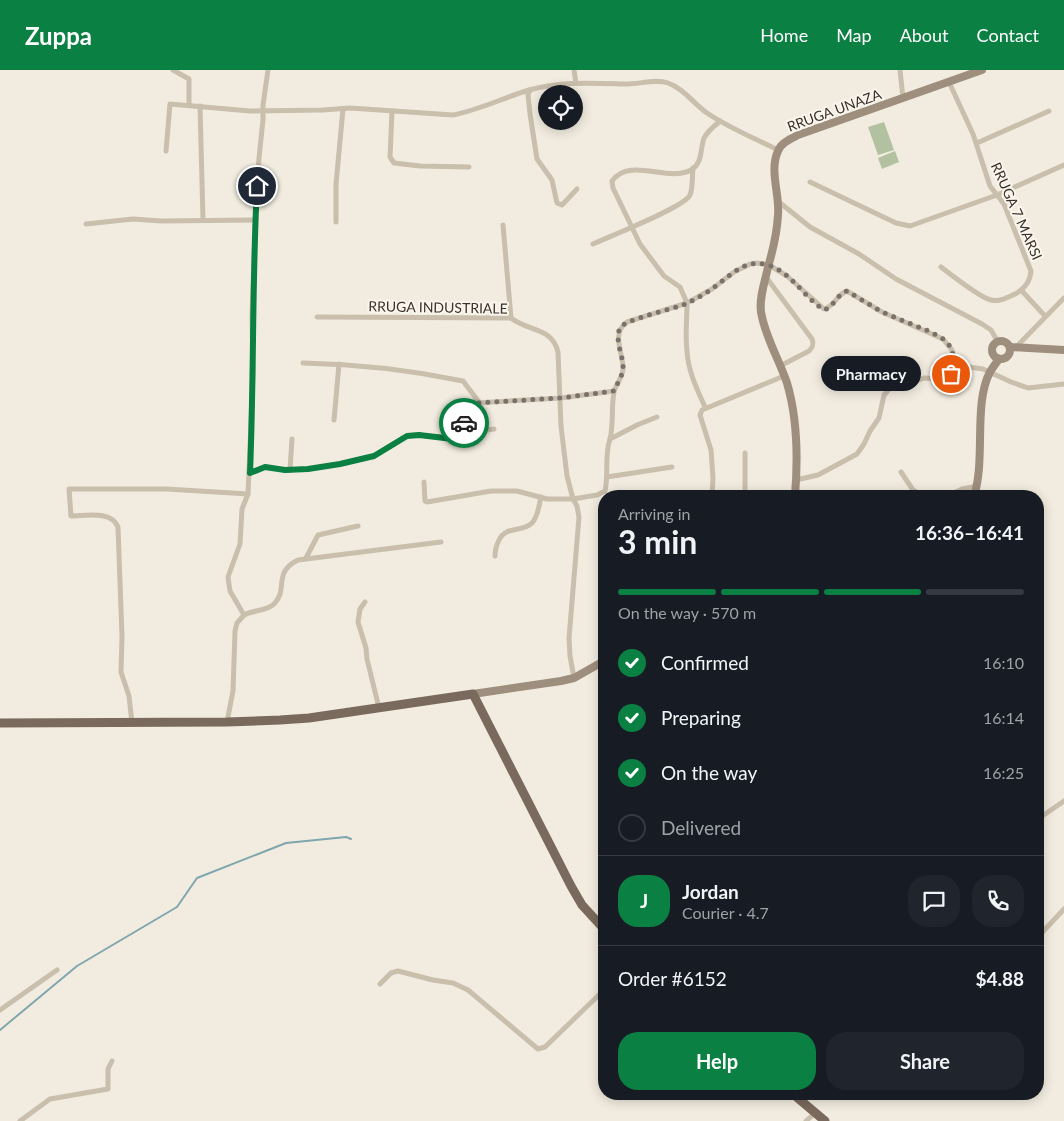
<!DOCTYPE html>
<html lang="en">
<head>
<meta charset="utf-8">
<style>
  :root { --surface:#171b24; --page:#20242c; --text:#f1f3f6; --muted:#9ea1a6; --line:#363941; --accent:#0b8043 }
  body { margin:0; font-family:Lato,sans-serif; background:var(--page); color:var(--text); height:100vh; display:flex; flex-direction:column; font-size:19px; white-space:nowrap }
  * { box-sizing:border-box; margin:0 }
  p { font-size:16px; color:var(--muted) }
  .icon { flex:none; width:28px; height:28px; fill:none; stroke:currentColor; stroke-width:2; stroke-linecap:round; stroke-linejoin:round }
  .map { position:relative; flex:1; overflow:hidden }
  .details { position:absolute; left:598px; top:420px; width:446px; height:610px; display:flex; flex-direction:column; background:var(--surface); border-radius:20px; box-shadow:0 2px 12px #0003 }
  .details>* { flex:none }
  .fabs { position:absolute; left:538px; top:15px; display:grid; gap:10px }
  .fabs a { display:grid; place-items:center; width:45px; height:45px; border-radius:50%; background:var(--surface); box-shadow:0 2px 12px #0003; font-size:25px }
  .pin { position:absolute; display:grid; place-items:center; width:42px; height:42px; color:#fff; margin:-21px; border:2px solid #fff; border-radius:50%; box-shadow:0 1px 5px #0007 }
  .courier { position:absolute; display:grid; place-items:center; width:50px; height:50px; margin:-25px; border:4px solid #0b8043; border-radius:50%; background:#fff; color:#222; box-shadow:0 1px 6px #0007 }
  .bubble { position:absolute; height:35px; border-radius:18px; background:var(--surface); box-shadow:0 2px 12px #0003; font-size:16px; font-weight:700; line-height:35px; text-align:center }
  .headline em { font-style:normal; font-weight:700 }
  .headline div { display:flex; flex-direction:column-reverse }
  .headline { display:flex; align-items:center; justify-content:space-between; height:85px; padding:0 20px }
  h1 { font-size:32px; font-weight:700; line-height:38px }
  .bar { display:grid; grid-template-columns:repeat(4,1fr); gap:8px 5px; align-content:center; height:60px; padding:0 20px }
  .bar i { height:6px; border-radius:4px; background:var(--line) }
  .bar .current { background:var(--accent) }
  .bar p { grid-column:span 4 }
  .line { display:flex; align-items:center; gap:12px; padding:0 20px; border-top:1px solid var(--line) }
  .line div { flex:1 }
  .round { display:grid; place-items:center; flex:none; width:52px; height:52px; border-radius:20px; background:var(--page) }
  ol { padding:0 20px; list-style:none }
  li { display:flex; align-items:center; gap:15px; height:55px }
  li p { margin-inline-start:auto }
  li .icon { padding:5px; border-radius:50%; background:var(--accent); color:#fff; stroke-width:4 }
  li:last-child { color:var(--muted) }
  li i { width:28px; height:28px; border:2px solid var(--line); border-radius:50% }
  .button { display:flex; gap:10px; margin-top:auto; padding:10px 20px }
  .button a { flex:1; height:58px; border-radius:20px; background:var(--accent); color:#fff; font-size:20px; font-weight:700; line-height:58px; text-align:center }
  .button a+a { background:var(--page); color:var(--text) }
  header { display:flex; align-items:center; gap:30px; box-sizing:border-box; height:70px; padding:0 25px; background:var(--accent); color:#fff }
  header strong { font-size:24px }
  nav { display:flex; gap:28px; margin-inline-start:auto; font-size:18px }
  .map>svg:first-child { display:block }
  .grass { fill:#b2c1a0 }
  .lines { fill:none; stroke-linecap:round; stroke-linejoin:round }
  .stream { stroke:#80a6ae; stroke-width:2 }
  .minor { stroke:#cabeac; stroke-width:5 }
  .secondary { stroke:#9e8e7d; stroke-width:8 }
  .primary { stroke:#7a6a5d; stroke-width:9 }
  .done { stroke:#7a726a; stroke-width:5; stroke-dasharray:0 9 }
  .route { stroke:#0b8043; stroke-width:6 }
  .labels { text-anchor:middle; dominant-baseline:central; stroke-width:4; stroke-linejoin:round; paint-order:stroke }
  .street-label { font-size:14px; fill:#39312b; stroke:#faf6ed }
</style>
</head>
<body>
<header>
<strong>Zuppa</strong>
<nav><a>Home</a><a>Map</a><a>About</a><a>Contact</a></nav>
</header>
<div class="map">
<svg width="1064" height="1051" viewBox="0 0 1064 1051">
  <rect width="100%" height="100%" fill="#f2ece0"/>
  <!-- grass -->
  <g class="grass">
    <polygon points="884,52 894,80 878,85 868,57"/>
    <polygon points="895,81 899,92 882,99 878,88"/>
  </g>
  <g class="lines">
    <!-- stream -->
    <polyline class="stream" points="0,960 77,896 177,837 197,808 286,773 346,767 351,769"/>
    <!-- minor -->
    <g class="minor">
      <polyline points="173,0 189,9 189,35"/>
      <polyline points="574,0 576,13"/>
      <polyline points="900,0 903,28"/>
      <polyline points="530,20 528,25 530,44 537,89 552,110 557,133 562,135 577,119"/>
      <polyline points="200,36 203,150"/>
      <polyline points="392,41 390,87 394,93 420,96 469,97"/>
      <polyline points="977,73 1049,41"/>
      <path d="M166,81l4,-47 80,7 73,-1 27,-2 103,7c26,-5 50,-17 76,-25 31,-9 63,-7 94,-6 15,1 32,-6 45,-1 15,5 26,21 39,30 22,15 47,25 71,37"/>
      <polyline points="810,112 896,153 910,156 997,125 1064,95"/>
      <polyline points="779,132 810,157 859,184 896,209 982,254 991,260 998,272"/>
      <polyline points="336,152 336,114 343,39"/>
      <polyline points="86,154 133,149 161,151 255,150"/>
      <polyline points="503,155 511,248"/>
      <path d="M593,174c15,-7 92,-37 97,-49 3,-7 2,-18 3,-27"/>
      <path d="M941,197c9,7 40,31 50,33 9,2 18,-3 26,-7 9,-6 13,-12 14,-22l-27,-67 -14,-18 -17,-52 -24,-52"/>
      <path d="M766,207l46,62c2,5 1,8 -3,12l-29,15"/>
      <polyline points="1021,220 1045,246"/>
      <path d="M317,247l194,1c18,14 41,9 47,34l3,74 6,50 6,23 24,-4 8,-4c4,-17 -1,-35 5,-52l27,-14 20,-8"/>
      <polyline points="1016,277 1064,228"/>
      <path d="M303,293c54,1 107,7 160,18l16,21"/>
      <path d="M705,337c-8,-18 -17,-36 -18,-56 -2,-16 0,-32 0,-48l-7,-16 -16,-11 -24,-32 -27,-56 -1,-7c18,-25 55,2 79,-11 12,-7 9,-21 13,-32 4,-7 10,-12 16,-17"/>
      <polyline points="334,350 339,294"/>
      <polyline points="463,360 474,362 494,359"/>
      <path d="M610,369c4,-17 1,-32 4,-47 2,-8 8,-14 9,-22 1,-16 -13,-36 4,-48l60,-19 25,-14 22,-17 16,-8 7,-1 12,2 18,11 37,33c10,-2 13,-15 23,-18l35,21 61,27 9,11 5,17"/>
      <polyline points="745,383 745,426"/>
      <polyline points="290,400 292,369"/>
      <polyline points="901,402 913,420 923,426"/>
      <polyline points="249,403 265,397 285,400 308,399 340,394 374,386 407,366 419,365 453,369 460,365 468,342 475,333 561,328 614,321"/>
      <polyline points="607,407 672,397"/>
      <polyline points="796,410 818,405 857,384 864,374 870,361 879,348 884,325 890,318 908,314 924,308 943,309 947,307 957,297 962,296 983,299 1011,312 1028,318 1064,314"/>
      <polyline points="424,412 425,431 427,432 491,421 517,421 547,429 573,429 577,436 579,447 569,568 570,586 574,608"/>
      <polyline points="712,426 713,408 711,380 700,345 702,340 784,306"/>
      <polyline points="947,426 962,419 977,416"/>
      <path d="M495,486c0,-6 1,-10 4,-16 7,-15 23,-7 33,-17 6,-6 7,-18 9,-26"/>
      <polyline points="306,488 318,465 358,456"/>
      <polyline points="365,532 360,539 358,552 366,578 367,589 379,638"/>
      <path d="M244,545c9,-5 23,-4 30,-11 15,-15 -2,-31 24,-44l143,-18"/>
      <polyline points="227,652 233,621 235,561 237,553 244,545 230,521 228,507 240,474 242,439 248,424 253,304 252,245 256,130 259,88 263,50 263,35 268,0"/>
      <path d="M132,653l-3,-27 -8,-24 1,-35 -4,-110c-7,-17 -32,-11 -47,-11l-2,-27h98l81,5"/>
      <polyline points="1038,749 1064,731"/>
      <polyline points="1038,867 1064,839"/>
      <polyline points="380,914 391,903 398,901 433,910 453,913 468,920 538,979 545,977 604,920"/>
      <polyline points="0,940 57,900"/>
      <polyline points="20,1051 50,1029 108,1019 108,999 112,991"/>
      <polyline points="806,1051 815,1043"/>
    </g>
    <!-- secondary -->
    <g class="secondary">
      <circle cx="1001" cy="280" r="9"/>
      <polyline points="1010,277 1064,280"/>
      <path d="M795,426c3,-37 3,-76 -8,-113 -8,-24 -22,-46 -26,-71 -2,-15 4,-30 7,-45 5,-17 9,-34 10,-52 2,-20 -9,-45 0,-64 3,-8 12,-12 20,-16l184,-65"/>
      <path d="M974,426c12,-37 -1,-92 16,-124 3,-5 6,-9 9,-13"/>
      <polyline points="473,624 561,611 574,608 604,591"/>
    </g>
    <!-- primary -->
    <g class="primary">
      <polyline points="0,653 227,652 280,650 309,648 473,624 571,816 582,835 604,859"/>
      <polyline points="793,1024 825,1051"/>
    </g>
  </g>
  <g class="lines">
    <!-- done -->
    <path class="done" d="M464,353l4,-11 7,-9 85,-5 54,-7c3,-7 8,-14 9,-22 1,-13 -9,-28 -3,-41 5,-9 55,-19 68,-25 10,-5 20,-11 29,-18 14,-10 27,-25 47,-21 26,5 39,33 60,46 10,-3 13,-16 23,-19l35,21 49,20 12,7 7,7 7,21 -6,7"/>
    <!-- route -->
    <path class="route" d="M257,116c-5,96 -3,191 -7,287l15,-6 20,3 23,-1 32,-5 34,-8 33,-20 12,-1 34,4 7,-4 4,-12"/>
  </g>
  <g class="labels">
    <!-- street labels -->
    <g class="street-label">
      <text transform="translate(834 40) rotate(-20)">RRUGA UNAZA</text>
      <text transform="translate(1017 141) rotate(66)">RRUGA 7 MARSI</text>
      <text transform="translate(438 237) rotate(1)">RRUGA INDUSTRIALE</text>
    </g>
  </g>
</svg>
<div class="fabs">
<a><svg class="icon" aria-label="locate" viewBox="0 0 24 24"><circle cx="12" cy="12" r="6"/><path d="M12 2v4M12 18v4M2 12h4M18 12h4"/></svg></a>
</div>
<div class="pin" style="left:951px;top:304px;background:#ea580c"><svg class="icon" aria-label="bag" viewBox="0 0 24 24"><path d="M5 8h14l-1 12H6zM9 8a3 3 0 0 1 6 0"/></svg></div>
<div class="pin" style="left:257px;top:116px;background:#1f2937"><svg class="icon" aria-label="home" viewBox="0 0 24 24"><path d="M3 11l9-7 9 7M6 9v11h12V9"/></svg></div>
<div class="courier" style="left:464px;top:353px"><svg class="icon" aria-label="car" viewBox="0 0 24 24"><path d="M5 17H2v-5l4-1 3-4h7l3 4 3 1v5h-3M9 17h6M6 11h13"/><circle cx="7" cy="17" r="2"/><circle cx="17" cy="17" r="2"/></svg></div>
<div class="bubble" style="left:821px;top:286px;width:100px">Pharmacy</div>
<section class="details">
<div class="headline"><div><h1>3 min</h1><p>Arriving in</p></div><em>16:36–16:41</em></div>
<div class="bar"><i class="current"></i><i class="current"></i><i class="current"></i><i></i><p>On the way · 570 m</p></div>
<ol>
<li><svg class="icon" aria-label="check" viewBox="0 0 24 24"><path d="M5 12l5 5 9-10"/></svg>Confirmed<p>16:10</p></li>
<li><svg class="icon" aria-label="check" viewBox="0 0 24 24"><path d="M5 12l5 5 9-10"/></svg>Preparing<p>16:14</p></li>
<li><svg class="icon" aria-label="check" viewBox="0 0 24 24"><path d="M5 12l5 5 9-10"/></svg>On the way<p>16:25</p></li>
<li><i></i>Delivered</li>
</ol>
<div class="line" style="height:90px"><b class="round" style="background:var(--accent);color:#fff">J</b><div><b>Jordan</b><p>Courier · 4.7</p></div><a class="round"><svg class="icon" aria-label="chat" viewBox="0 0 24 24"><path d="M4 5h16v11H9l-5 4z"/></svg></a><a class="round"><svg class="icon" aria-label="phone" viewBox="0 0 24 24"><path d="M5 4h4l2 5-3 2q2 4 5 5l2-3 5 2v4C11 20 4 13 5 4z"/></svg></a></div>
<div class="line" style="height:65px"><div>Order #6152</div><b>$4.88</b></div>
<div class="button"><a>Help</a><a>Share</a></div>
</section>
</div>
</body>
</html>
